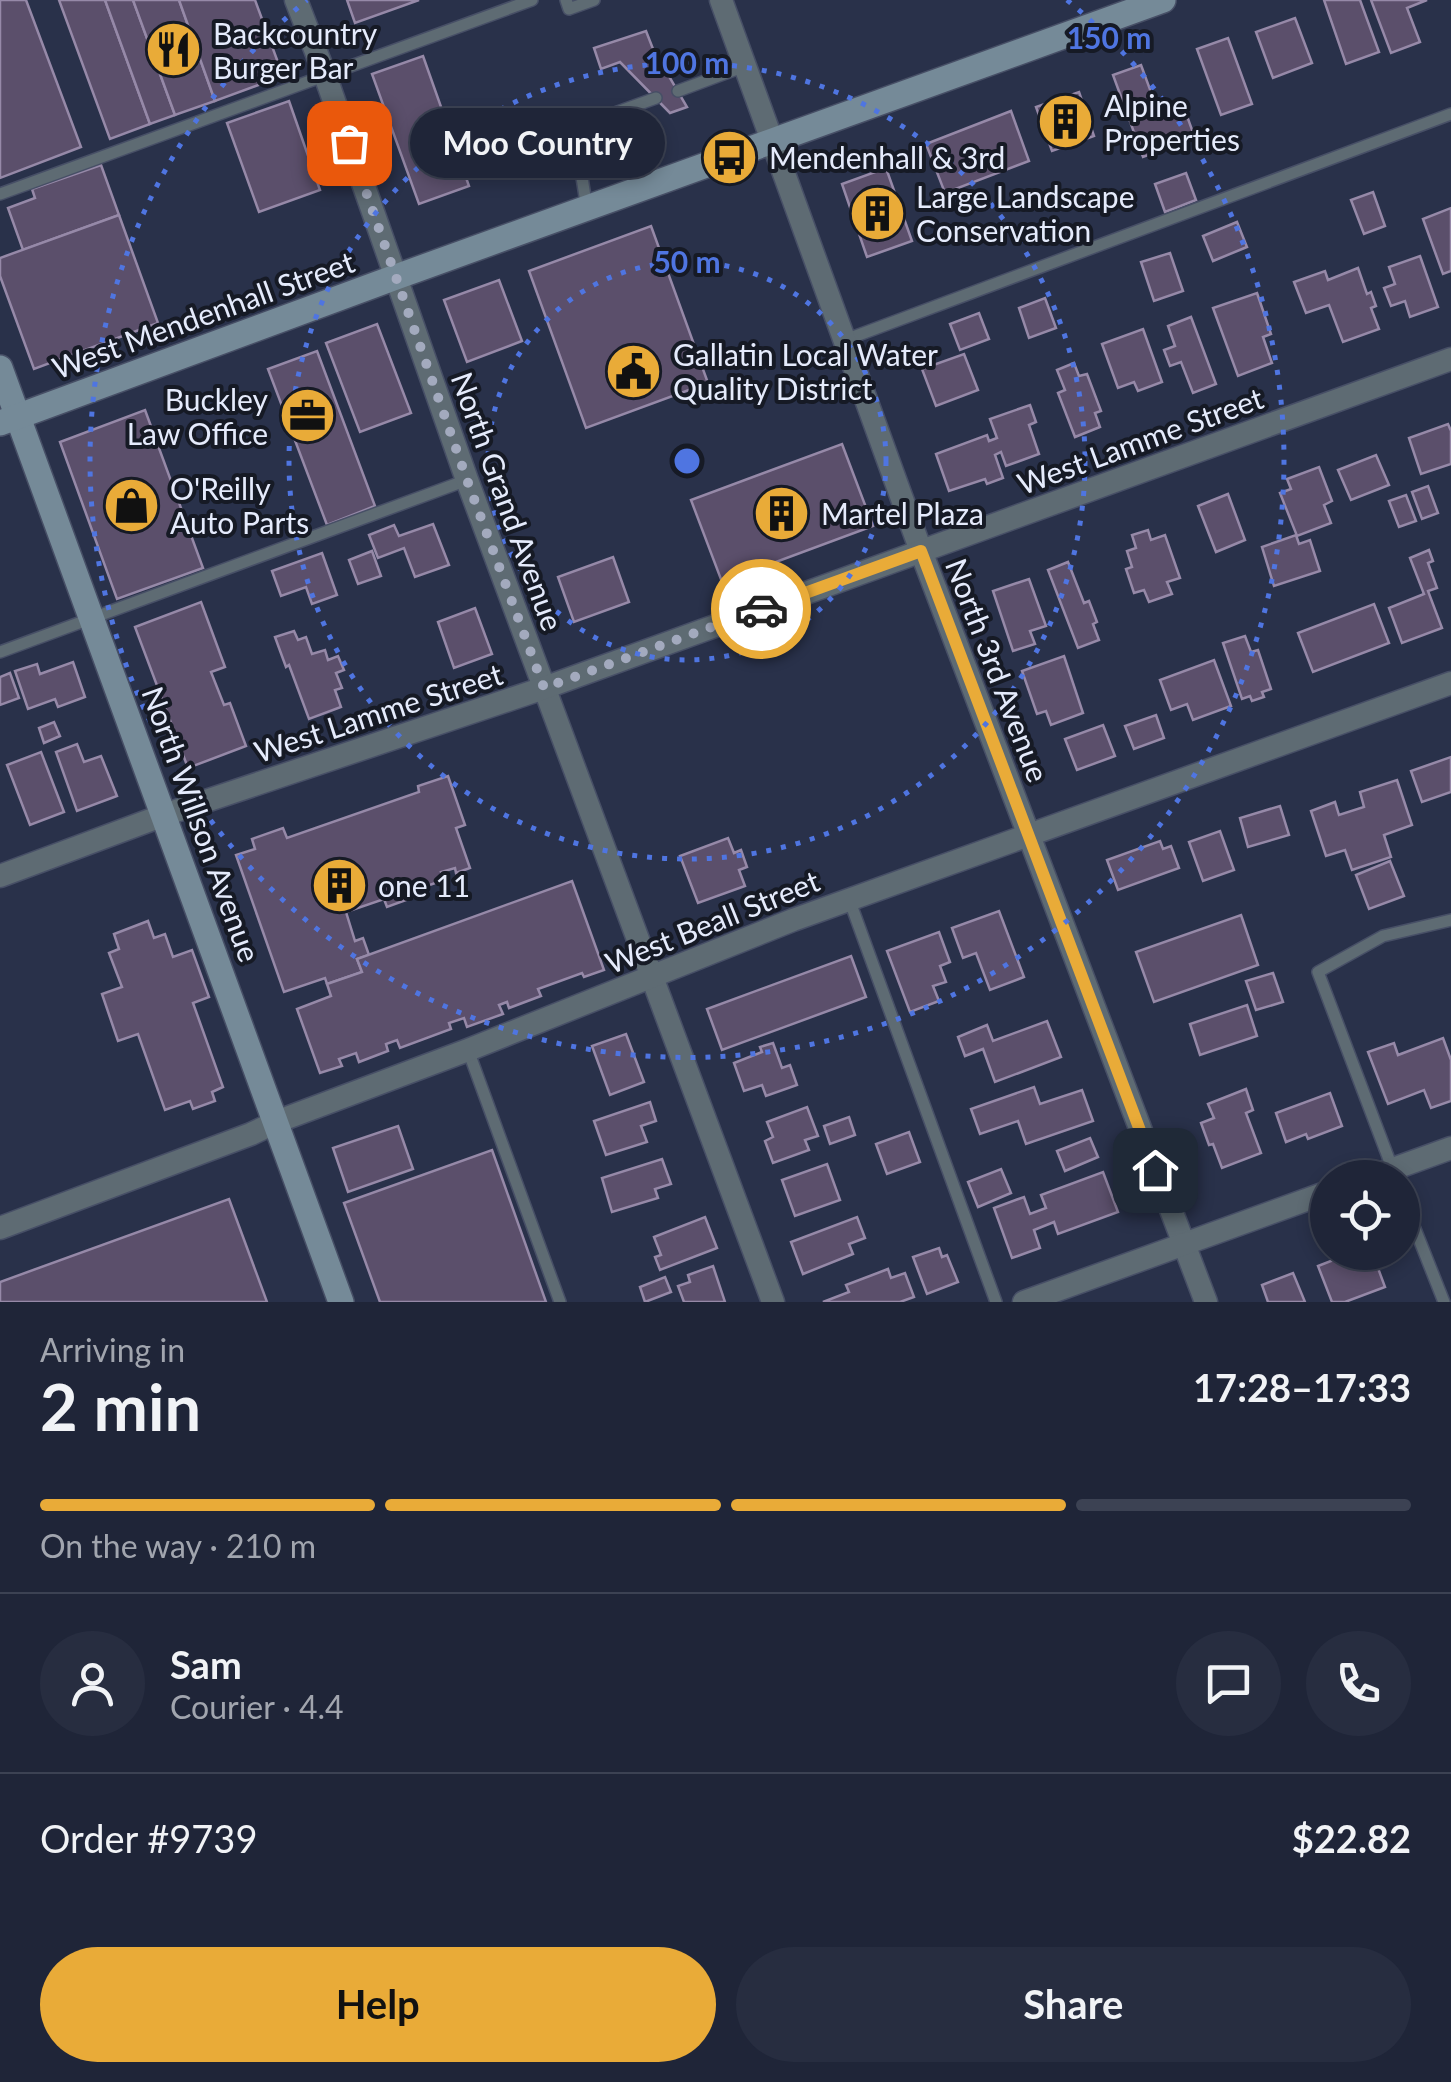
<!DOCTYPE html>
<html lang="en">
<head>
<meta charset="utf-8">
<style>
  :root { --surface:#1f2538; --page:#272d40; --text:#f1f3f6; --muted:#a1a5ae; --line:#3c4253; --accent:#e9ab38 }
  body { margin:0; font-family:Lato,sans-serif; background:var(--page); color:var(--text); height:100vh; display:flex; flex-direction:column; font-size:38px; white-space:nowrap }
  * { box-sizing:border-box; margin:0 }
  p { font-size:32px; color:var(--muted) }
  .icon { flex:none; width:55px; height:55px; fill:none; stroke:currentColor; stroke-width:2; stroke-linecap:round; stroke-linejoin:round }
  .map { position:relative; height:1302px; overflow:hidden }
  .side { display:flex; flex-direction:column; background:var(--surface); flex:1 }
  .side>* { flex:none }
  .tools { position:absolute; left:1310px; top:1160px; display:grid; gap:20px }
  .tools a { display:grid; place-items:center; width:110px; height:110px; border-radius:50%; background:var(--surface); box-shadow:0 5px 15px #0003,0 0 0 2px var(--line); font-size:50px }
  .pin { position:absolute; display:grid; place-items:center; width:85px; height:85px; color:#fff; margin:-42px; border-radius:20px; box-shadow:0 5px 15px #0006 }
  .courier { position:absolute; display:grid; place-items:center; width:100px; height:100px; margin:-50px; border:8px solid #e9ab38; border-radius:50%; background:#fff; color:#222; box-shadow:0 2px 12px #0007 }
  .bubble { position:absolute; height:70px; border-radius:35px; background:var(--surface); box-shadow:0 5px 15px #0003,0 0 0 2px var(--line); font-size:32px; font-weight:700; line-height:70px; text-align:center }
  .head em { font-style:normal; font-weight:700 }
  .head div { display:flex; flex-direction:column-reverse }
  .head { display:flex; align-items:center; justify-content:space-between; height:170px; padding:0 40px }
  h1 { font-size:65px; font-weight:700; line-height:75px }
  .bar { display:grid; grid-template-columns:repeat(4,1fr); gap:15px 10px; align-content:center; height:120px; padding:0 40px }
  .bar i { height:12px; border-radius:8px; background:var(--line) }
  .bar .current { background:var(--accent) }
  .bar p { grid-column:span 4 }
  .line { display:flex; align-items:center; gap:25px; padding:0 40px; border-top:2px solid var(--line) }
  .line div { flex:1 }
  .round { display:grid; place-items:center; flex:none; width:105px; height:105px; border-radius:52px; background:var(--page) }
  .action { display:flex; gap:20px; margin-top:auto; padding:20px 40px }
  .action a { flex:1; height:115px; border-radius:60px; background:var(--accent); color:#111; font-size:40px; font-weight:700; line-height:115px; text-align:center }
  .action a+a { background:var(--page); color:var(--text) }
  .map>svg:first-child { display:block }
  .building { fill:#5b4f6b; stroke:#9689a8; stroke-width:2.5 }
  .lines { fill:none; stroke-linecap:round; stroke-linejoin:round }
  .lane-casing { stroke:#474f66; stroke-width:14 }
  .street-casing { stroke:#474f66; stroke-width:25 }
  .secondary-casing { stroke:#474f66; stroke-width:28 }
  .lane { stroke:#5e6b73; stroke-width:11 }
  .street { stroke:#5e6b73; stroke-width:22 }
  .secondary { stroke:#758a98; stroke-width:25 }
  .done { stroke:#a3aabe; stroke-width:10; stroke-dasharray:0 18 }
  .route { stroke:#e9ab38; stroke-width:12 }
  .ring { fill:none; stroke:#4f75e1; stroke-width:5; stroke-dasharray:5 10 }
  .labels { text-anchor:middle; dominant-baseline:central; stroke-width:8; stroke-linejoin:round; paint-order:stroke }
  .poi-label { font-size:30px; fill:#e5ebfc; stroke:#161a25; text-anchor:start }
  .street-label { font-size:30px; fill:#e5ebfc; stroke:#161a25 }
  .centre { fill:#4f75e1; stroke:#161a25; stroke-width:5 }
  .ring-label { font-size:30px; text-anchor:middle; font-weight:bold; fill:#4f75e1; stroke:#161a25; stroke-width:8; stroke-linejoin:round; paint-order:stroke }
</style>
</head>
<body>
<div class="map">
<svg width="1451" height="1302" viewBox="0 0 1451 1302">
  <rect width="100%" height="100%" fill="#29314a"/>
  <!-- building -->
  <g class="building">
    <polygon points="0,0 26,0 81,147 0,178"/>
    <polygon points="59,0 105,0 150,124 110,139"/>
    <polygon points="105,0 133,0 175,115 150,124"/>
    <polygon points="133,0 179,0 215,101 175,115"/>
    <polygon points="179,0 255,0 283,76 215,101"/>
    <polygon points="347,0 419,0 355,23"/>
    <polygon points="1324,0 1360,0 1379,52 1346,64"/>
    <polygon points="1371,0 1427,0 1407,8 1420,42 1391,53"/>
    <polygon points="1295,18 1312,63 1273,78 1256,32"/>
    <polygon points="646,31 653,49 687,107 670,113 620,62 601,69 594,48"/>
    <polygon points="1228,38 1252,104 1221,115 1197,49"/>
    <polygon points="423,56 469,186 419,204 372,74"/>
    <polygon points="1141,65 1159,114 1183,105 1195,138 1143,157 1113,75"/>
    <polygon points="1079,92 1094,136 1052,151 1036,107"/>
    <polygon points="289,101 320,190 259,212 227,123"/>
    <polygon points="1011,111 1029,161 945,193 926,144"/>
    <polygon points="101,165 119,215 23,250 8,208 35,198 32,189"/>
    <polygon points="886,168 912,241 867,257 842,184"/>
    <polygon points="1186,173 1196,200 1165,212 1155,184"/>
    <polygon points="1373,192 1385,226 1364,234 1351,200"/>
    <polygon points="1451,208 1451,271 1443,274 1423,219"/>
    <polygon points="119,215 158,323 34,369 0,276 0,258"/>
    <polygon points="1237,222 1247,247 1213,261 1203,236"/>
    <polygon points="651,226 708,383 586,428 529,271"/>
    <polygon points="1170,253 1183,291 1154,301 1141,262"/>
    <polygon points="1420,256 1438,307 1410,317 1405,301 1391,306 1384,288 1395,284 1389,267"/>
    <polygon points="1358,268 1367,294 1371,292 1376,306 1371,308 1379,329 1343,342 1329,305 1306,313 1294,282 1325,271 1328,280"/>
    <polygon points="499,280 522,341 467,362 444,300"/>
    <polygon points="1257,293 1271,334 1263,337 1272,363 1238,376 1213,308"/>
    <polygon points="1045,298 1056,328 1029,338 1019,308"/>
    <polygon points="979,313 989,339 960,350 950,324"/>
    <polygon points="1191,317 1216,384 1193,393 1181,362 1170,366 1164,350 1175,346 1168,326"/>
    <polygon points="377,324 411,413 360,432 326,343"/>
    <polygon points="1143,329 1162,382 1138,391 1134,382 1118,388 1102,344"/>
    <polygon points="317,351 375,506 327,525 268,369"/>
    <polygon points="964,354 978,390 936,406 922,369"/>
    <polygon points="1074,363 1079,376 1087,374 1101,411 1095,413 1100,427 1075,437 1058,393 1065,390 1057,370"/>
    <polygon points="1030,405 1036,422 1029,425 1039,454 1006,466 1001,452 995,455 1003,478 987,484 985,479 949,491 936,454 987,435 989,441 997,438 990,419"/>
    <polygon points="145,410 203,568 117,599 60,442"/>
    <polygon points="1448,424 1451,431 1451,464 1421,474 1409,438"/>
    <polygon points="842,444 873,526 722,582 691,500"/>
    <polygon points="1376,455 1389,485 1351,500 1338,470"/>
    <polygon points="1319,467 1332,501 1324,505 1331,523 1297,536 1280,493 1291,489 1287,479"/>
    <polygon points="1428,486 1438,513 1422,519 1412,492"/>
    <polygon points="1228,494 1245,540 1216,552 1198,506"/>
    <polygon points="1406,495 1416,521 1399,527 1389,501"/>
    <polygon points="433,524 449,565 415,577 404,548 378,558 369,535 394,525 399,536"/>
    <polygon points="1148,530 1151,540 1165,535 1180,578 1167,582 1172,594 1149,602 1144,590 1134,593 1126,569 1132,567 1127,551 1136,548 1132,535"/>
    <polygon points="1296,535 1299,544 1310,540 1320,571 1274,586 1262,547"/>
    <polygon points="1429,550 1433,561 1428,563 1437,588 1428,591 1442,628 1402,643 1389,608 1424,594 1410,558"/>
    <polygon points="372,551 381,576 358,584 349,560"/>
    <polygon points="322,553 337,595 312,604 306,587 281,596 272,571"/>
    <polygon points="613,557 629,602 574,622 558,577"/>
    <polygon points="1068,562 1084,603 1089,601 1097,622 1093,624 1099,640 1078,648 1048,570"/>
    <polygon points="1029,579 1046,626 1030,631 1035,644 1013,651 993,591"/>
    <polygon points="201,602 225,667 211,672 224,705 230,703 246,746 188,768 135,627"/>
    <polygon points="1374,604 1389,643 1313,672 1298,633"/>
    <polygon points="475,608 492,654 454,668 438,622"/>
    <polygon points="294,631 298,640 306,637 312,654 325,650 328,660 338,656 344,670 336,673 342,688 335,690 341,707 309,719 289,665 286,667 275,637"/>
    <polygon points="1245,636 1251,652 1258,650 1271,689 1262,692 1264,697 1252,701 1250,696 1242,699 1223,643"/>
    <polygon points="1064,656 1083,713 1051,725 1046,711 1037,714 1022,671"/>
    <polygon points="1214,660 1231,706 1193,720 1187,704 1171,710 1160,680"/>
    <polygon points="73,662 85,697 58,707 55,699 28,709 15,671 37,664 40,674"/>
    <polygon points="10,673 19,698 0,705 0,677"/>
    <polygon points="1156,715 1164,738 1134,749 1125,726"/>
    <polygon points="54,722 60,736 44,743 39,728"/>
    <polygon points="1103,725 1115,756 1077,770 1065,739"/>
    <polygon points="77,744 84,762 101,756 117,796 77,811 56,752"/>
    <polygon points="41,752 64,812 30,825 7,765"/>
    <polygon points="1451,757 1451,792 1422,802 1411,771"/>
    <polygon points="448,776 465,825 456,828 470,868 456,873 455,868 441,872 444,880 418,889 420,895 387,907 384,899 346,912 355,941 363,938 369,955 357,959 362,972 327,984 325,978 284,992 236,855 255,849 252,839 283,828 287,838 419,792 418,786"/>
    <polygon points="1397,780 1412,825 1384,835 1391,857 1352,870 1345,850 1326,856 1311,811 1335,802 1339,815 1364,807 1360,792"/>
    <polygon points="1280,806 1289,835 1248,847 1240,818"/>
    <polygon points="1220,831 1234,870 1203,881 1189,842"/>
    <polygon points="728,838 734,853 741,850 747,867 739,870 745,886 698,903 680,856"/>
    <polygon points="1160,841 1163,849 1171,846 1179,868 1118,890 1107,860"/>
    <polygon points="1390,861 1404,896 1369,909 1356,875"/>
    <polygon points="572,881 604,970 584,977 582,973 538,989 541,996 509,1008 507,1002 499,1005 503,1014 467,1027 464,1018 449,1023 451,1029 400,1048 397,1040 386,1044 388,1051 359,1062 356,1053 339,1059 342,1066 320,1073 297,1009 331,996 327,984 362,972 357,959"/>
    <polygon points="999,911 1024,977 990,990 976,953 963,958 952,928"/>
    <polygon points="1241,915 1258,965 1154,1002 1136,952"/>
    <polygon points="148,921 154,938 165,934 173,957 192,950 209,997 193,1003 223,1087 212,1092 215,1101 193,1109 190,1101 165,1110 138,1034 118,1041 102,994 122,987 109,953 119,949 114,934"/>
    <polygon points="939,932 950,962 940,966 946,982 933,986 939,1001 910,1012 887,951"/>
    <polygon points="851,956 866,997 722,1050 707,1009"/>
    <polygon points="1273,973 1283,1002 1256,1010 1246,981"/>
    <polygon points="1247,1005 1257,1036 1200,1055 1190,1024"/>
    <polygon points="1047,1021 1061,1057 995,1082 983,1049 965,1056 958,1037 987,1025 993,1041"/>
    <polygon points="626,1034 644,1082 610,1095 592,1046"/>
    <polygon points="1443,1038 1451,1060 1451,1101 1431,1108 1424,1090 1388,1104 1368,1052 1394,1043 1398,1055"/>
    <polygon points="773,1043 782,1068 790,1065 797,1085 766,1096 762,1085 744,1091 734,1063 762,1052 760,1047"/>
    <polygon points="1034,1087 1040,1104 1082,1090 1093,1121 1026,1144 1018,1121 980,1134 971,1109"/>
    <polygon points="1246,1089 1253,1110 1246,1113 1261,1153 1222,1168 1213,1144 1209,1145 1201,1123 1214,1118 1208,1104"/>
    <polygon points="1330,1093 1342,1126 1308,1139 1306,1134 1286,1142 1276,1113"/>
    <polygon points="650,1102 656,1121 641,1126 647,1142 606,1155 594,1121"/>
    <polygon points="807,1107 818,1136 805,1140 809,1150 773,1163 765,1141 773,1137 767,1122"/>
    <polygon points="849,1117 855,1135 830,1144 824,1126"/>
    <polygon points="398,1126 413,1169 348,1192 333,1148"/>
    <polygon points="909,1132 920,1162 887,1174 876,1144"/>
    <polygon points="1090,1138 1098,1157 1065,1171 1057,1151"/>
    <polygon points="492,1150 546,1302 380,1302 344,1203"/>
    <polygon points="662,1159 671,1184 655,1189 658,1198 612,1212 602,1178"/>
    <polygon points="827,1164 840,1200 795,1216 782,1180"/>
    <polygon points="1001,1169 1011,1193 978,1207 968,1182"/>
    <polygon points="1103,1172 1118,1212 1058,1234 1054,1222 1034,1230 1040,1248 1012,1258 994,1208 1024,1197 1030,1214 1046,1208 1041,1195"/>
    <polygon points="229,1199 267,1302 0,1302 0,1282"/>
    <polygon points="705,1217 717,1248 660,1270 655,1257 661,1255 654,1237"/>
    <polygon points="857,1217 865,1238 849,1244 853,1254 803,1274 791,1242"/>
    <polygon points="939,1248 942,1257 947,1255 958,1282 927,1294 913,1257"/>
    <polygon points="1354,1252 1372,1252 1385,1287 1345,1302 1332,1302 1318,1266"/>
    <polygon points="713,1266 725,1302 684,1302 678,1286 690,1282 688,1275"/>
    <polygon points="888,1269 891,1278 905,1273 914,1297 900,1302 823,1302 849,1292 846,1285"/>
    <polygon points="1293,1273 1305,1302 1268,1302 1262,1285"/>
    <polygon points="665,1277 671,1292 645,1302 640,1287"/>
  </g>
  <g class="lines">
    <defs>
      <g id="lane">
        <polyline points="566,0 569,9 594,0"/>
        <polyline points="678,91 745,66"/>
        <polyline points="0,194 532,0"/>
        <polyline points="587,209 580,165 587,130 609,115 656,98"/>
        <polyline points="845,340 1451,114"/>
        <polyline points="0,652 467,480"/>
        <polyline points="849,899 996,1302"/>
        <polyline points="468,1050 560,1302"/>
        <polyline points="1393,1170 1318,972 1383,936 1451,920"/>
        <polyline points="1402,1196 1444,1302"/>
      </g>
      <g id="street">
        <polyline points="296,0 325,75 467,480 773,1302"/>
        <polyline points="721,0 921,551 1206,1302"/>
        <polyline points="0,876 164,815 544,688 1451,359"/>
        <polyline points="1368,1178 1451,1148"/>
        <polyline points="0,1228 251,1134 276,1122 468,1050 793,920 1451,683"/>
        <polyline points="1024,1302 1328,1192"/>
      </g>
      <g id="secondary">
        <polyline points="0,368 341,1302"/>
        <polyline points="0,423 396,277 1163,0"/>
      </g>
    </defs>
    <!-- lane casing -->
    <use href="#lane" class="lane-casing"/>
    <!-- street casing -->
    <use href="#street" class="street-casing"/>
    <!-- secondary casing -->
    <use href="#secondary" class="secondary-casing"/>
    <!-- lane -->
    <use href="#lane" class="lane"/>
    <!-- street -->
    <use href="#street" class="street"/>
    <!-- secondary -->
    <use href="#secondary" class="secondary"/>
  </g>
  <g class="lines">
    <!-- done -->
    <polyline class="done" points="349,143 467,480 544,688 761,609"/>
    <!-- route -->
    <polyline class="route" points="761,609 921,551 1155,1170"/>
  </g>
  <!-- distance rings -->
  <g class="ring">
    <circle cx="687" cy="461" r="199"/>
    <circle cx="687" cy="461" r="398"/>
    <path d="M1067 0A597 597 0 1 1 307 0"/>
  </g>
  <!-- icons -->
  <defs>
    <symbol id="restaurant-disc" viewBox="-11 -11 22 22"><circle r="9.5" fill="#e9ab38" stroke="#161a25"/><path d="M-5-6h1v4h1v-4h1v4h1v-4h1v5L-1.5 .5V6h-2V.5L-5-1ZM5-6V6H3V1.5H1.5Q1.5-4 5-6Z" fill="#111"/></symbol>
    <symbol id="building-disc" viewBox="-11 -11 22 22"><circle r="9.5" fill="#e9ab38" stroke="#161a25"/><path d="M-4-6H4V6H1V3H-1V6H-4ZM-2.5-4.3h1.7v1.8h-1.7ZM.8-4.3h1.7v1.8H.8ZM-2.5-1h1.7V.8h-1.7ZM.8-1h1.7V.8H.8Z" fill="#111"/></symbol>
    <symbol id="bus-disc" viewBox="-11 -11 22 22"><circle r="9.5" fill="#e9ab38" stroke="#161a25"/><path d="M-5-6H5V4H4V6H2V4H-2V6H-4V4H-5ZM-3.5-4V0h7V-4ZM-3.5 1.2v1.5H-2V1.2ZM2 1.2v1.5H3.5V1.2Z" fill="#111"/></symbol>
    <symbol id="civic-disc" viewBox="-11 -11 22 22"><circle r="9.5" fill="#e9ab38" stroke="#161a25"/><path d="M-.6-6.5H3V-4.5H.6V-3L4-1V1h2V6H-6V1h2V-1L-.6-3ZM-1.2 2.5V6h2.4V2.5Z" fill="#111"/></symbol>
    <symbol id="office-disc" viewBox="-11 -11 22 22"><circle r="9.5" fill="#e9ab38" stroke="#161a25"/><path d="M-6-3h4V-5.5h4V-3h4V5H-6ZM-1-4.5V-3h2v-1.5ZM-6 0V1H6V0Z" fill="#111"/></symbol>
    <symbol id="shop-disc" viewBox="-11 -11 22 22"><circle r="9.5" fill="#e9ab38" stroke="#161a25"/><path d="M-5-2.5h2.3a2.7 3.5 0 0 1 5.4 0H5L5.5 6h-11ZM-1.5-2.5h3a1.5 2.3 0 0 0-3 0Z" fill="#111"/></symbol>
  </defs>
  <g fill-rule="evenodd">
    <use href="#restaurant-disc" x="142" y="18" width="63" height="63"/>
    <use href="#building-disc" x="1034" y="90" width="63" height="63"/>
    <use href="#bus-disc" x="698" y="126" width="63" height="63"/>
    <use href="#building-disc" x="846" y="182" width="63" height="63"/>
    <use href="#civic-disc" x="602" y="340" width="63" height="63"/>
    <use href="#office-disc" x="276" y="384" width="63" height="63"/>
    <use href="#shop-disc" x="100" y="474" width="63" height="63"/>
    <use href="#building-disc" x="750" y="482" width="63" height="63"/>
    <use href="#building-disc" x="308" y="854" width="63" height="63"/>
  </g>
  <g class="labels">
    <!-- poi labels -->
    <g class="poi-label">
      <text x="213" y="33">Backcountry<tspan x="213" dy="34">Burger Bar</tspan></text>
      <text x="1104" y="105">Alpine<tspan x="1104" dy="34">Properties</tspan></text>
      <text x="769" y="157">Mendenhall &amp; 3rd</text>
      <text x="916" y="196">Large Landscape<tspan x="916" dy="34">Conservation</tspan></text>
      <text x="673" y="354">Gallatin Local Water<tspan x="673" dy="34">Quality District</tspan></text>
      <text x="268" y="399" text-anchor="end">Buckley<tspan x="268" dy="34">Law Office</tspan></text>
      <text x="170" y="488">O'Reilly<tspan x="170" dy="34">Auto Parts</tspan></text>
      <text x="821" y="513">Martel Plaza</text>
      <text x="378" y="885">one 11</text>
    </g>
    <!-- street labels -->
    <g class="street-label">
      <text transform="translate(203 314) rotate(-20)">West Mendenhall Street</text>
      <text transform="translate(1140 440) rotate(-20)">West Lamme Street</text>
      <text transform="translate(508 501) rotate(70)">North Grand Avenue</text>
      <text transform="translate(998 670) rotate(69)">North 3rd Avenue</text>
      <text transform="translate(378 712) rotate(-18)">West Lamme Street</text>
      <text transform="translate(202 824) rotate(70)">North Willson Avenue</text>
      <text transform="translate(712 921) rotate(-22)">West Beall Street</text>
    </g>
  </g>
  <circle cx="687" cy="461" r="15" class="centre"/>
  <g class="ring-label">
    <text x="1109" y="49">150 m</text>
    <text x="687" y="74">100 m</text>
    <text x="687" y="273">50 m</text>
  </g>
</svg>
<div class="tools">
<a><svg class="icon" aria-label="locate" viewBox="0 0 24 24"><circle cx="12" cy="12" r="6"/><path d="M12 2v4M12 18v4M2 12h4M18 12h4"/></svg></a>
</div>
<div class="pin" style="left:349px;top:143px;background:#ea580c"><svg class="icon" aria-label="bag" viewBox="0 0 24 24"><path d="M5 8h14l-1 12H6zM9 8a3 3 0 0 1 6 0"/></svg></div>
<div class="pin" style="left:1155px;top:1170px;background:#1f2937"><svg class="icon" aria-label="home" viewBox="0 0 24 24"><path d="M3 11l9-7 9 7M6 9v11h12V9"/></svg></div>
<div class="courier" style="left:761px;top:609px"><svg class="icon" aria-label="car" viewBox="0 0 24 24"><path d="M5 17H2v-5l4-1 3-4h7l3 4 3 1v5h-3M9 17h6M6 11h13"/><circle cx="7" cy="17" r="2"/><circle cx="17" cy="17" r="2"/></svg></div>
<div class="bubble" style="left:410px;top:108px;width:255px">Moo Country</div>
</div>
<section class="side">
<div class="head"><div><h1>2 min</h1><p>Arriving in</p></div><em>17:28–17:33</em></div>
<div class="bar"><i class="current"></i><i class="current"></i><i class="current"></i><i></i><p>On the way · 210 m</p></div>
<div class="line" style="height:180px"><a class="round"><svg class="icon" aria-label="person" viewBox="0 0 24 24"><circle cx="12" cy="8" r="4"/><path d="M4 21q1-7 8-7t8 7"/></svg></a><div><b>Sam</b><p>Courier · 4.4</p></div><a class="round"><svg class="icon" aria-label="chat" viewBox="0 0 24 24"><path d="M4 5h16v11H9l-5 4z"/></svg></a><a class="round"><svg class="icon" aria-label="phone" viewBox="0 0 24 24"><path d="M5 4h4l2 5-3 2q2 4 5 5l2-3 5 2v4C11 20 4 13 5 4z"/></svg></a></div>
<div class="line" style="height:130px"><div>Order #9739</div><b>$22.82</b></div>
<div class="action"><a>Help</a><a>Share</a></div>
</section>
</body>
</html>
